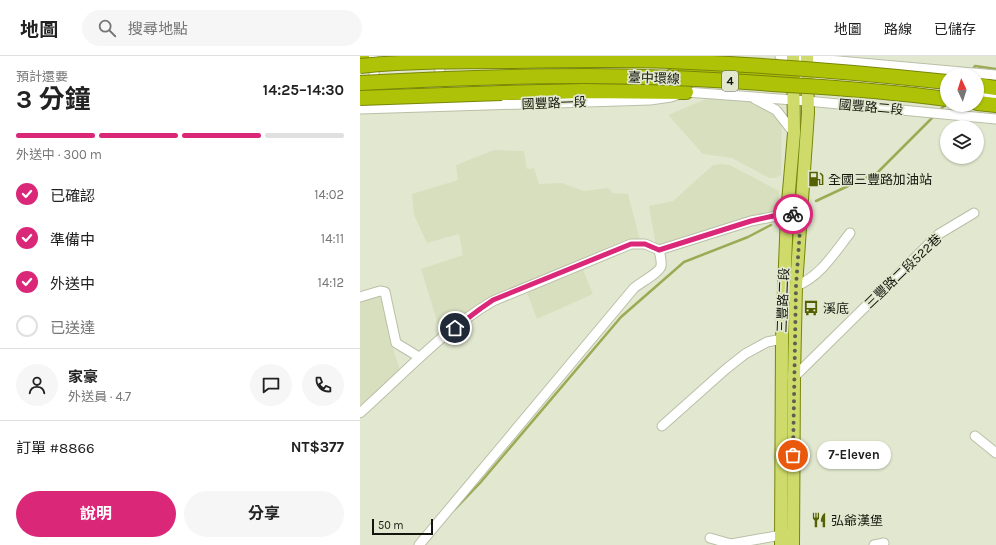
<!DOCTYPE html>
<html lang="zh-TW">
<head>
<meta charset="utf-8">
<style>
  :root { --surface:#fff; --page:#f6f6f6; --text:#222; --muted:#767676; --line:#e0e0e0; --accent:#db2777 }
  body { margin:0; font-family:Karla,"Noto Sans TC",sans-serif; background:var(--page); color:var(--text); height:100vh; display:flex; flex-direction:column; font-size:15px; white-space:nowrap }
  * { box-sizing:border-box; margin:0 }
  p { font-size:13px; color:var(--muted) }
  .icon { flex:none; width:22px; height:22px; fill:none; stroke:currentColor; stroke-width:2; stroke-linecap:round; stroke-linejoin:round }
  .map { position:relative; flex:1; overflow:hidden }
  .sheet { display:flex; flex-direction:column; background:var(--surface); width:360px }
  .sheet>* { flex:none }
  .needle { width:26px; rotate:356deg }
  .controls { position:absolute; left:580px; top:12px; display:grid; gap:8px }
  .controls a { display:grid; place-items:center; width:44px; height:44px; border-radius:50%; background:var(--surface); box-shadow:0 1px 3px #0004; font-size:20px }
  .scale { position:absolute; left:12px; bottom:10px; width:61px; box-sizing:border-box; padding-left:4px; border:2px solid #14160d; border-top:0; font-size:11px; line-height:14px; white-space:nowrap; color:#14160d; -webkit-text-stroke:3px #e2e8cf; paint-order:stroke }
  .pin { position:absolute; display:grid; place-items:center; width:34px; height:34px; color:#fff; margin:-17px; border:2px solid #fff; border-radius:50%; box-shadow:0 1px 4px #0007 }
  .courier { position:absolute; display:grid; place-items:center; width:40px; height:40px; margin:-20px; border:3px solid #db2777; border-radius:50%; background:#fff; color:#222; box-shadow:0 1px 5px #0007 }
  .bubble { position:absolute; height:28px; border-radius:14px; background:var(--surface); box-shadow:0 1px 3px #0004; font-size:13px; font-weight:700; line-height:28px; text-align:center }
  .headline em { font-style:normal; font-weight:700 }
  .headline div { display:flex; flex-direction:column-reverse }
  .headline { display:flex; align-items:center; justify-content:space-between; height:68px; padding:0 16px }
  h1 { font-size:26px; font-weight:700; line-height:30px }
  .bar { display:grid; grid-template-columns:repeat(4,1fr); gap:6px 4px; align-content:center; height:48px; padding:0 16px }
  .bar i { height:5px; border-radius:3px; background:var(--line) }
  .bar .current { background:var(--accent) }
  .bar p { grid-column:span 4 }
  .line { display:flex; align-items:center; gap:10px; padding:0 16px; border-top:1px solid var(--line) }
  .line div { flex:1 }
  .round { display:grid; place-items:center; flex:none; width:42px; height:42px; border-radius:21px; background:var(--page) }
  ol { padding:0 16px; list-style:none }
  li { display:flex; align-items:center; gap:12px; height:44px }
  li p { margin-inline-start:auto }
  li .icon { padding:4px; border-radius:50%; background:var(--accent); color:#fff; stroke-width:4 }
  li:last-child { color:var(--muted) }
  li i { width:22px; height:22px; border:2px solid var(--line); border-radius:50% }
  .button { display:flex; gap:8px; margin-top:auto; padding:8px 16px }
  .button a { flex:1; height:46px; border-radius:24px; background:var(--accent); color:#fff; font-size:16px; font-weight:700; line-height:46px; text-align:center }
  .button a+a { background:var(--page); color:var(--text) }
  header { display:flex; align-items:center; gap:24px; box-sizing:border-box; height:56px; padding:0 20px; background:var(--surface); border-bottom:1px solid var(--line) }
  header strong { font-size:19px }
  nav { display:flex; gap:22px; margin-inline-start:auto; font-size:14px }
  .search { width:280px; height:36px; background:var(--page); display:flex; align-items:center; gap:10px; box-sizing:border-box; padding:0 14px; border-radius:22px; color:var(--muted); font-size:15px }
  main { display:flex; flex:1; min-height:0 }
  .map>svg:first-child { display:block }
  .built { fill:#d8dfbf }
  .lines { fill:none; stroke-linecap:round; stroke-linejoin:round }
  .stream { stroke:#9caa56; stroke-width:2.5 }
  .minor-casing { stroke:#babfa7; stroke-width:11 }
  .major-casing { stroke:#788609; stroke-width:14 }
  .highway-casing { stroke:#788609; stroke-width:16 }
  .minor { stroke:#fff; stroke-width:9 }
  .major { stroke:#cedb6a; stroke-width:12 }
  .highway { stroke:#aec307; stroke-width:14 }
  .highway-bridge-casing { stroke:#788609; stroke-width:16; stroke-linecap:butt }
  .highway-bridge { stroke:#aec307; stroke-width:14 }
  .done { stroke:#5c6051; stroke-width:4; stroke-dasharray:0 7.2 }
  .route { stroke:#db2777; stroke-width:5 }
  .labels { text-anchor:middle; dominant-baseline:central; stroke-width:3.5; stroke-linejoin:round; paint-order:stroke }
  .shield { fill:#e2e8cf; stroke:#525547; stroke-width:1 }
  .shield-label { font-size:12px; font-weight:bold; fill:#14160d }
  .street-label { font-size:13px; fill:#14160d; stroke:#e2e8cf }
  .poi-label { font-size:13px; fill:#14160d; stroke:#e2e8cf; text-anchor:start }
</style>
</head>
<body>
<header>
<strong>地圖</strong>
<div class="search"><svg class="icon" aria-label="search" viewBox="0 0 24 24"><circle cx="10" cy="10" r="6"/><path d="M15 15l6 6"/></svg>搜尋地點</div>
<nav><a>地圖</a><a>路線</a><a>已儲存</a></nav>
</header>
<main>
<section class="sheet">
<div class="headline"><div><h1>3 分鐘</h1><p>預計還要</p></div><em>14:25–14:30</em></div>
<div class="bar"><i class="current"></i><i class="current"></i><i class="current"></i><i></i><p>外送中 · 300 m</p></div>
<ol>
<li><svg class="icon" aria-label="check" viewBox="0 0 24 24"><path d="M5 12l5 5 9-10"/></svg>已確認<p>14:02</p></li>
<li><svg class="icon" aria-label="check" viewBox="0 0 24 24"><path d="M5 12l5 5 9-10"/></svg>準備中<p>14:11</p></li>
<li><svg class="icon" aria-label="check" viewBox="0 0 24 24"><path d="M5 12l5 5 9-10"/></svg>外送中<p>14:12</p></li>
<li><i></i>已送達</li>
</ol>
<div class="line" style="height:72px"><a class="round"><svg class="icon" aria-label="person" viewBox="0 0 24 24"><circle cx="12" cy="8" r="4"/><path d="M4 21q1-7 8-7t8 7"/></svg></a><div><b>家豪</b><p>外送員 · 4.7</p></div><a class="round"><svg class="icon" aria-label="chat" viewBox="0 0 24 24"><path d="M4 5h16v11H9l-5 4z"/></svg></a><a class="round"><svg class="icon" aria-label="phone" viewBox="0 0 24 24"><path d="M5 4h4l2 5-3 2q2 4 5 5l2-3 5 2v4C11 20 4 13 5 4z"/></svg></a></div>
<div class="line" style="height:52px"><div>訂單 #8866</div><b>NT$377</b></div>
<div class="button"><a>說明</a><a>分享</a></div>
</section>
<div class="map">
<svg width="636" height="489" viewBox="0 0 636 489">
  <rect width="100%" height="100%" fill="#e2e8cf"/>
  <!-- built -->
  <g class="built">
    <polygon points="366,38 396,40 415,48 420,52 422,58 421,119 416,122 409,122 372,102 343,98 308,59 346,43"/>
    <polygon points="134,94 164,95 167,113 174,112 179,128 202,127 224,135 248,132 253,137 268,138 280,184 220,206 233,238 177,263 164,229 130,241 118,249 81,278 61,213 103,199 99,178 67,187 54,159 52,138 98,124 96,109"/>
    <polygon points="360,108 370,109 419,135 418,153 415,156 301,191 296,190 289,150 313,145 353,109"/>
    <polygon points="20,238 24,239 31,271 27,273 40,315 0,352 0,244"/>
  </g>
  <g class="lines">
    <!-- stream -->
    <g class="stream">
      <polyline points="612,14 615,10 636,13"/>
      <polyline points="579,55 587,47"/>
      <polyline points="456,145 518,116 574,60"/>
      <polyline points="94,454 120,427 261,261 324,206 388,181 411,169"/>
    </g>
    <defs>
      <g id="minor">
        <polyline points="13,0 16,46"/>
        <polyline points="420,0 447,1 468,4 636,19"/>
        <polyline points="79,2 82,45"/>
        <polyline points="433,20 498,25 587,35"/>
        <polyline points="617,38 636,41"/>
        <polyline points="395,43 416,54 434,77"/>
        <polyline points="0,53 290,44 311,41 326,36 447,45 636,63"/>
        <path d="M436,230c24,-9 39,-34 54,-53"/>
        <polyline points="0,241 20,235 25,236 36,287 59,301"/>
        <polyline points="432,321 434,321 579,178 614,157"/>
        <path d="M0,357c43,-38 83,-83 133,-112l138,-57h14l14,6 92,-29 36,-7 14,1"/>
        <polyline points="302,370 366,313 385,298 407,286 422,283"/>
        <polyline points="615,380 636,397"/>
        <polyline points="350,482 371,488 427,478"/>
        <path d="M59,489l215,-257c6,-5 26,-16 27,-22 1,-5 -1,-11 -2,-16"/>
        <polyline points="514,489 524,487"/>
      </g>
      <g id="major">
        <polyline points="421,489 422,283 427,158 434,77 433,0"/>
        <polyline points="433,489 434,321 436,230 448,57 447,0"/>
      </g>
      <g id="highway">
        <polyline points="0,0 2,0"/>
        <polyline points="308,22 326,15 337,15 433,20"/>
        <polyline points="617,29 636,32"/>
        <polyline points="142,37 222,35 326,36"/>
        <polyline points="617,47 636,49"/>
      </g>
    </defs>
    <!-- minor casing -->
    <use href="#minor" class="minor-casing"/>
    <!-- major casing -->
    <use href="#major" class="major-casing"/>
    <!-- highway casing -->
    <use href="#highway" class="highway-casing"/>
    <!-- minor -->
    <use href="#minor" class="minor"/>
    <!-- major -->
    <use href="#major" class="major"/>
    <!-- highway -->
    <use href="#highway" class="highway"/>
    <defs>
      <g id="highway-bridge">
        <path d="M0,10c51,-5 102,-5 154,-5 52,-1 104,-2 156,0 93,4 185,11 277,21"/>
        <path d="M0,27c75,-4 151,-7 226,-7 67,0 135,4 202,9 53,3 106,7 159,14"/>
        <polyline points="0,42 142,37"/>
      </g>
    </defs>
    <!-- highway-bridge casing -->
    <use href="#highway-bridge" class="highway-bridge-casing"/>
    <!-- highway-bridge -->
    <use href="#highway-bridge" class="highway-bridge"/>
  </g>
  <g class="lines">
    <!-- done -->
    <polyline class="done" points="433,158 441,159 436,230 433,399"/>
    <!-- route -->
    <polyline class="route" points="95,272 120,253 133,244 271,188 285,188 299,194 391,165 413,160 433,158"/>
  </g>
  <!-- icons -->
  <defs>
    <symbol id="fuel-bare" viewBox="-9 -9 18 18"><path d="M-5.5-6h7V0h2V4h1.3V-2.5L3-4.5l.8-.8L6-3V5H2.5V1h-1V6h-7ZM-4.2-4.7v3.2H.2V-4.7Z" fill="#556000" stroke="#e2e8cf" stroke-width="2.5" paint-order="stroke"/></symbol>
    <symbol id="bus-bare" viewBox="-9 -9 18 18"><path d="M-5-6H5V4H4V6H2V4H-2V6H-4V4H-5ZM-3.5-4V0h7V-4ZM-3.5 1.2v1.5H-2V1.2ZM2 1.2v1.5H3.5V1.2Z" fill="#556000" stroke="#e2e8cf" stroke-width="2.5" paint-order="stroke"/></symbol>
    <symbol id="restaurant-bare" viewBox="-9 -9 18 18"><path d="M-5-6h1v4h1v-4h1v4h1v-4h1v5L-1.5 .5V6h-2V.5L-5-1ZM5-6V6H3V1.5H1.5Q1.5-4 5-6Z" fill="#556000" stroke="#e2e8cf" stroke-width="2.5" paint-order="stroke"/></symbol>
  </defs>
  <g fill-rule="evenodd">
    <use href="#fuel-bare" x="445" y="112" width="22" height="22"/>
    <use href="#bus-bare" x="440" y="241" width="22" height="22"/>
    <use href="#restaurant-bare" x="448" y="453" width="22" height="22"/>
  </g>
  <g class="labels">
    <!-- shield labels -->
    <rect class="shield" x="362" y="15" width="16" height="20" rx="3"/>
    <g class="shield-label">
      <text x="370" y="25">4</text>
    </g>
    <!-- street labels -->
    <g class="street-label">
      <text transform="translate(294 22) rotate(2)">臺中環線</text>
      <text transform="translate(194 47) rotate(-2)">國豐路一段</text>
      <text transform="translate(511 51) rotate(5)">國豐路二段</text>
      <text transform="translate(543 215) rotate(-44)">三豐路二段522巷</text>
      <text transform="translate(423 244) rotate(-88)">三豐路二段</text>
    </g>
    <!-- poi labels -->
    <g class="poi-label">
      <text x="468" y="123">全國三豐路加油站</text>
      <text x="463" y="252">溪底</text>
      <text x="471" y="464">弘爺漢堡</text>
    </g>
  </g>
</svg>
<div class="controls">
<a><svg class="needle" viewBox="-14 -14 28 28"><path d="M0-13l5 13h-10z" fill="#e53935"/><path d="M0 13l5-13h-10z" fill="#767676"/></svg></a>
<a><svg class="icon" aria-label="layers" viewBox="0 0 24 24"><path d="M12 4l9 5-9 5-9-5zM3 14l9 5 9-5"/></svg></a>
</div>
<div class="scale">50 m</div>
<div class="pin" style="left:433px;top:399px;background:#ea580c"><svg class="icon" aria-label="bag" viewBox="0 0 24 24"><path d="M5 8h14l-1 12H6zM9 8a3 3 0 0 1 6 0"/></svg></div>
<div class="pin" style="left:95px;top:272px;background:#1f2937"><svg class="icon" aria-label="home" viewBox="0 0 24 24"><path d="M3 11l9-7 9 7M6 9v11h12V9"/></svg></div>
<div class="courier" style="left:433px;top:158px"><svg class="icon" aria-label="bike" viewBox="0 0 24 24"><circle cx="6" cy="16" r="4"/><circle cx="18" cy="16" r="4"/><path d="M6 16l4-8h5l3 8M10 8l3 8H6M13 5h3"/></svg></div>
<div class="bubble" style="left:457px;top:385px;width:74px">7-Eleven</div>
</div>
</main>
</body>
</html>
